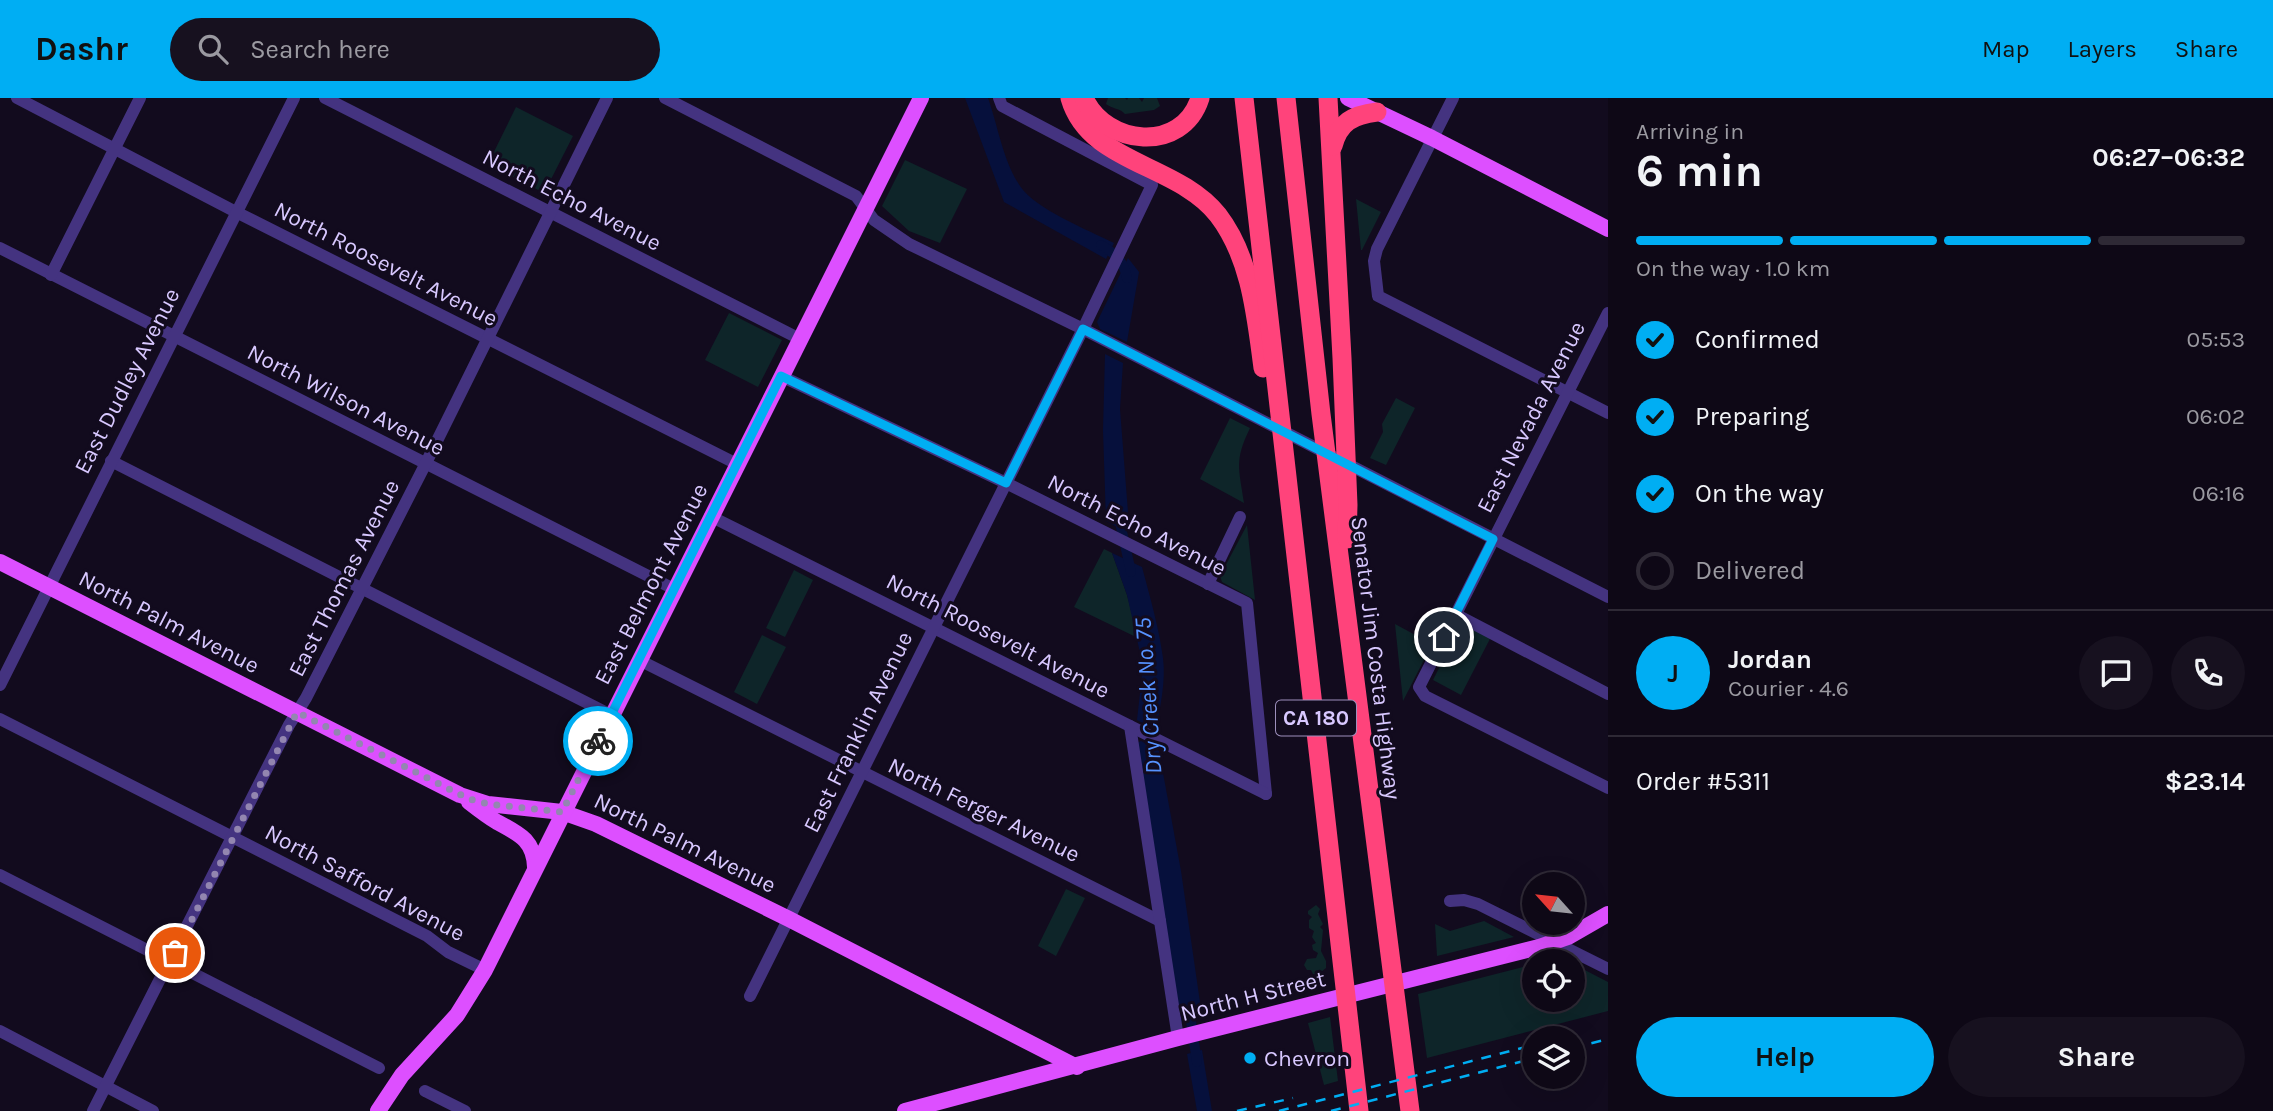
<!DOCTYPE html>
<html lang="en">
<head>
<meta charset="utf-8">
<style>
  :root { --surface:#0e0816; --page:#17111f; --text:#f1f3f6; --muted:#9b9aa1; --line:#2e2935; --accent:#00aef3 }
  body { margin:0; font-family:Karla,sans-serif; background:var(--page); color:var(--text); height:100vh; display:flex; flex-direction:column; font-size:26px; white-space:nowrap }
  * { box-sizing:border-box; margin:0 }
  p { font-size:23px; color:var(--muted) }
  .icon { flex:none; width:38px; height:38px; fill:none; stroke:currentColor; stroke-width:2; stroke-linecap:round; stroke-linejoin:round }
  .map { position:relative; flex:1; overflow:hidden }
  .drawer { display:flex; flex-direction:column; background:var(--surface); width:665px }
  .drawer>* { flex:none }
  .needle { width:46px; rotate:297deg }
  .fabs { position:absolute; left:1522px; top:774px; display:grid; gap:14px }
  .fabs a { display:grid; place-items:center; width:63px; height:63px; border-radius:50%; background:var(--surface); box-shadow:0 7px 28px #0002,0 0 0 2px var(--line); font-size:35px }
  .pin { position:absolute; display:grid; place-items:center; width:60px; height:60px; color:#fff; margin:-30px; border:4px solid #fff; border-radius:50%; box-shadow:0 2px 7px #0007 }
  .courier { position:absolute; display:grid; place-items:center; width:70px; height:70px; margin:-35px; border:5px solid #00aef3; border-radius:50%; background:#fff; color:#222; box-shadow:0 2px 9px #0007 }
  .overview em { font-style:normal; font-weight:700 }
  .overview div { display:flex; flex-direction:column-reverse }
  .overview { display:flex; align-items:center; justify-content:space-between; height:119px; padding:0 28px }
  h1 { font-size:46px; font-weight:700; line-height:52px }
  .bar { display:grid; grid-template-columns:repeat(4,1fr); gap:10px 7px; align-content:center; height:84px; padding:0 28px }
  .bar i { height:9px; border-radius:5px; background:var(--line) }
  .bar .selected { background:var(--accent) }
  .bar p { grid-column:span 4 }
  .line { display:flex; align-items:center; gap:18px; padding:0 28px; border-top:2px solid var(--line) }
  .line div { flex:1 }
  .round { display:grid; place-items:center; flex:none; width:74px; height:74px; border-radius:37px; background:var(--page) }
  ol { padding:0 28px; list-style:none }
  li { display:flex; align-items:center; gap:21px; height:77px }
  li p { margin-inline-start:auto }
  li .icon { padding:7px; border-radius:50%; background:var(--accent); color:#111; stroke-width:4 }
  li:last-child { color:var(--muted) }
  li i { width:38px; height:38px; border:4px solid var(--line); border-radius:50% }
  .cta { display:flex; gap:14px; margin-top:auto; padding:14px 28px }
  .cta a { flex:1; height:80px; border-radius:42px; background:var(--accent); color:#111; font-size:28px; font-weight:700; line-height:80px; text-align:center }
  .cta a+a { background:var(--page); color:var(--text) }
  header { display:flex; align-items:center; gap:42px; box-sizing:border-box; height:98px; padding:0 35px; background:var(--accent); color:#111 }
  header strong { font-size:33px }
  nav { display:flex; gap:38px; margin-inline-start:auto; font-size:24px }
  .search { width:490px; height:63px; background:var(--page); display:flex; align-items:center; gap:18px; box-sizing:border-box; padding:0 24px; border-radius:38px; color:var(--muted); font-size:26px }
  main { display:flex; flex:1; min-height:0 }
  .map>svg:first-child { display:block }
  .green { fill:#0e2529 }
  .water { fill:#06103c }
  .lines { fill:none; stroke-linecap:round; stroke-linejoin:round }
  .canal { stroke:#06103c; stroke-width:10 }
  .minor { stroke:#443380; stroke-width:12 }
  .major { stroke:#dd4fff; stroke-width:16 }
  .highway { stroke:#ff437b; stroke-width:19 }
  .rail { stroke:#00aef3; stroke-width:2.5; stroke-dasharray:10 9; stroke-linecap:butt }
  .done { stroke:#9386b0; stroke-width:7; stroke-dasharray:0 12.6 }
  .route { stroke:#00aef3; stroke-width:9 }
  .poi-dot { fill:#00aef3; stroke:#120b1e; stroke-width:2.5 }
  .labels { text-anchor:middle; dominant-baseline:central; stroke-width:6; stroke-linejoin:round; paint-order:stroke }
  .shield { fill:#120b1e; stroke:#9d8fbc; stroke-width:2 }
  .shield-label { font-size:21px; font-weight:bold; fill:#d8c8ff }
  .street-label { font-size:23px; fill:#d8c8ff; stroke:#120b1e }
  .poi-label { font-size:23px; fill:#d8c8ff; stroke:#120b1e; text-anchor:start }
  .water-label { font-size:24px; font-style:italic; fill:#5692ff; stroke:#120b1e }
</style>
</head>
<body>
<header>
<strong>Dashr</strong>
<div class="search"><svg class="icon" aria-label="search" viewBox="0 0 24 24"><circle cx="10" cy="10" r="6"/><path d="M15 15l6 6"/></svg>Search here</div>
<nav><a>Map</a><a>Layers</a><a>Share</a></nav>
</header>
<main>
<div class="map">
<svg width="1608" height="1013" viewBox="0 0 1608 1013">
  <rect width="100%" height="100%" fill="#120b1e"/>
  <!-- green -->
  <g class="green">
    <path d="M1108,0h17l2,2 1,-2h11l3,4 2,-4h13l3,8 -6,4 -29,4c-5,-6 -13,-5 -19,-10z"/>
    <polygon points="516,9 573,38 544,95 488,66"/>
    <polygon points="905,62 967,91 940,145 909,133 882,108"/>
    <polygon points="1356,101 1381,114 1362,152 1361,152"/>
    <polygon points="729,215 782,242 758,289 705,262"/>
    <polygon points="1396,300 1415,310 1386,367 1370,360 1383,334 1382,326"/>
    <path d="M1230,320l20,10c-16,33 -11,40 -6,75l-44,-24z"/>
    <polygon points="1247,427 1255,502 1222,484 1220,478"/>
    <polygon points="1104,451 1112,455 1127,497 1138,540 1074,509"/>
    <polygon points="794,472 813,482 785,539 766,530"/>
    <polygon points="1464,520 1493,535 1461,597 1433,582"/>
    <polygon points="1395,526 1432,546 1403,603"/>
    <polygon points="762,537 786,549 757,606 734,594"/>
    <polygon points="1066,791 1085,800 1056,858 1038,848"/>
    <polygon points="1316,807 1320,811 1318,816 1323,826 1320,829 1323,832 1321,853 1326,863 1326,870 1317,877 1313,876 1311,872 1307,872 1304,867 1307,861 1316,860 1318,855 1313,852 1312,847 1316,845 1312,839 1314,833 1309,830 1309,822 1312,819 1308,816 1308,813"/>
    <polygon points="1484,823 1514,839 1437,858 1435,826 1450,833"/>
    <polygon points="1535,866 1535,901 1573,901 1573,866 1608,884 1608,913 1427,960 1418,896"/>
    <polygon points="1330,919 1338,983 1324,987 1308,925"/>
  </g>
  <!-- water -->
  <g class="water">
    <path d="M965,0h23c10,28 15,63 32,88 15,23 68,44 94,57l-8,16 -102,-57z"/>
    <polygon points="1128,160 1139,174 1127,244 1100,231 1097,224"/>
    <polygon points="1105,256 1123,265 1120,311 1129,427 1126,434 1106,423 1103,332"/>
    <path d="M1112,455l30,14c8,30 17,61 21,91 3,24 -3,49 -7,72l-19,-10 6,-54 -16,-71z"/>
    <polygon points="1141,643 1159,653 1181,773 1202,918 1181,924 1137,645"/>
    <polygon points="1202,952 1212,1013 1197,1013 1187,956"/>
  </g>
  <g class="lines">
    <!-- canal -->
    <g class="canal">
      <path d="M1101,147c14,8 23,17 26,33"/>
      <polyline points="1119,420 1131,474"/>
      <polyline points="1189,910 1197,964"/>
    </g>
    <!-- minor -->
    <g class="minor">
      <polyline points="17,0 236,114 737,366"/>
      <polyline points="325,0 800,241"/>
      <polyline points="665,0 856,98 874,122 909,146 1083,231 1608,499"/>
      <polyline points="1453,0 1377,151 1374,163 1378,198 1608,315"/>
      <polyline points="0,150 674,491"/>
      <polyline points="51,177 140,0"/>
      <polyline points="1608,215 1419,589 1425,598 1608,690"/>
      <polyline points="781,278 1006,385 1247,505 1266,696"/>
      <polyline points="111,363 611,617"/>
      <polyline points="710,418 1266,696"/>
      <polyline points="1208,486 1240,419"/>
      <polyline points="1455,516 1608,596"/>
      <polyline points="639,562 1160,823"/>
      <polyline points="0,587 294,0"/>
      <polyline points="0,621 427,838 448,854 485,872"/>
      <polyline points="1130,628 1178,940"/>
      <polyline points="0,777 379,970"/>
      <polyline points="1450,803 1464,802 1478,806 1608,871"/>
      <polyline points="750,898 1083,231 1152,87 1002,8 999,0"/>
      <polyline points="0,933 153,1013"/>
      <polyline points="425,993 465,1013"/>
      <polyline points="93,1013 289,627 306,600 426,365 607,0"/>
    </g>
    <!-- major -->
    <g class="major">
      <polyline points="1348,0 1432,40 1608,131"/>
      <polyline points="0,464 460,697 488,706 562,714 596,726 789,821 1077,969"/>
      <path d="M469,704c9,7 18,14 28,20 22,12 37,18 38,45"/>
      <polyline points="378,1013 402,977 457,917 485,872 921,0"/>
      <polyline points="905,1013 1178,940 1539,849 1568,839 1608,816"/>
    </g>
    <!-- highway -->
    <g class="highway">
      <path d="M1070,0c19,66 107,65 148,117 33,43 38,101 45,153"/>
      <path d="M1084,0c22,48 98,56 116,0"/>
      <polyline points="1244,0 1359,1013"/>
      <polyline points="1286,0 1321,316 1410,1013"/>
      <polyline points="1328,0 1342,260 1348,407 1347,441"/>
      <path d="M1333,48c6,-24 20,-31 44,-34"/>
    </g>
    <!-- rail -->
    <g class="rail">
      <polyline points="1573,950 1608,941"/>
      <polyline points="1237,1013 1293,1000"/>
      <polyline points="1279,1013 1526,949"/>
      <polyline points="1331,1013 1535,960"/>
    </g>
  </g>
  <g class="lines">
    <!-- done -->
    <polyline class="done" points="175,855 297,614 469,701 488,706 562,714 598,643"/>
    <!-- route -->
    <polyline class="route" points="598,643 781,278 1006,385 1083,231 1493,441 1444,539"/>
  </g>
  <!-- markers -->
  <circle class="poi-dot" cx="1250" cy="960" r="7"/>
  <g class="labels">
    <!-- shield labels -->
    <rect class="shield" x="1276" y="602.5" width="80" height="35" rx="5"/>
    <g class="shield-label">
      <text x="1316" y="620">CA 180</text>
    </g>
    <!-- street labels -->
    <g class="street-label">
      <text transform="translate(572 102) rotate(27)">North Echo Avenue</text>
      <text transform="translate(386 166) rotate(27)">North Roosevelt Avenue</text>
      <text transform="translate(127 283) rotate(-63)">East Dudley Avenue</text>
      <text transform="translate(346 302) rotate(27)">North Wilson Avenue</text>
      <text transform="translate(1531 319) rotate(-63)">East Nevada Avenue</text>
      <text transform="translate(1137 427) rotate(27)">North Echo Avenue</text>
      <text transform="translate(344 480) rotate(-63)">East Thomas Avenue</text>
      <text transform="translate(651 486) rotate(-63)">East Belmont Avenue</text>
      <text transform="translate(169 524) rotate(27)">North Palm Avenue</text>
      <text transform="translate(998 538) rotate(27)">North Roosevelt Avenue</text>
      <text transform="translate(1376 560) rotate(83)">Senator Jim Costa Highway</text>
      <text transform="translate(858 634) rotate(-64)">East Franklin Avenue</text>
      <text transform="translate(984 712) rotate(26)">North Ferger Avenue</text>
      <text transform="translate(685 745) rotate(26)">North Palm Avenue</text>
      <text transform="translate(365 785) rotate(28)">North Safford Avenue</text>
      <text transform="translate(1253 898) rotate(-14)">North H Street</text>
    </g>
    <!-- poi labels -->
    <g class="poi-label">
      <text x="1264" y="960">Chevron</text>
    </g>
    <!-- water labels -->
    <g class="water-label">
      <text transform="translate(1148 598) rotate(-94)">Dry Creek No. 75</text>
    </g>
  </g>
</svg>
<div class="fabs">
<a><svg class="needle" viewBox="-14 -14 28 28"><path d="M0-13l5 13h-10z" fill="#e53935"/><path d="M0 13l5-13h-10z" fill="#9b9aa1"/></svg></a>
<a><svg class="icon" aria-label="locate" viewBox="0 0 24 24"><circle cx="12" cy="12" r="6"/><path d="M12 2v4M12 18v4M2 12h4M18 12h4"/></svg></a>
<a><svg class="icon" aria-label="layers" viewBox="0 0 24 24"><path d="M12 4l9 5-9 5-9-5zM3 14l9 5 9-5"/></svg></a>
</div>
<div class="pin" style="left:175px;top:855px;background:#ea580c"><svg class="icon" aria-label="bag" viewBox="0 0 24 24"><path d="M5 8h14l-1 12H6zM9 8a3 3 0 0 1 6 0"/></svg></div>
<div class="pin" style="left:1444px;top:539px;background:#1f2937"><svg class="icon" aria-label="home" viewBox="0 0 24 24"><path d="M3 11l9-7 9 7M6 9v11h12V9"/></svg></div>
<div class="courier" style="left:598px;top:643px"><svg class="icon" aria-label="bike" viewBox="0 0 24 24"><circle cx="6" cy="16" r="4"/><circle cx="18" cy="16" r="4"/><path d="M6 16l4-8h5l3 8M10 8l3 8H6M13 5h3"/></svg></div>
</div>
<section class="drawer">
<div class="overview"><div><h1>6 min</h1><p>Arriving in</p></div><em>06:27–06:32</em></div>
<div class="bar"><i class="selected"></i><i class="selected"></i><i class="selected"></i><i></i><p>On the way · 1.0 km</p></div>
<ol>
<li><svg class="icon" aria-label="check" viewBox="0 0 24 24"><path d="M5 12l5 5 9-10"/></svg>Confirmed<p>05:53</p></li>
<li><svg class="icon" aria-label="check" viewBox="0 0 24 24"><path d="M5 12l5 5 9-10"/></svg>Preparing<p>06:02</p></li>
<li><svg class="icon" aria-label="check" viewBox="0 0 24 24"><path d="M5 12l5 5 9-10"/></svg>On the way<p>06:16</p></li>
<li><i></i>Delivered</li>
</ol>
<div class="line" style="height:126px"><b class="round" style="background:var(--accent);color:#111">J</b><div><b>Jordan</b><p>Courier · 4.6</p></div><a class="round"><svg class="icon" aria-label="chat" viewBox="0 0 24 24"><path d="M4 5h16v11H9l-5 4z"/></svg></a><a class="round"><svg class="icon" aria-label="phone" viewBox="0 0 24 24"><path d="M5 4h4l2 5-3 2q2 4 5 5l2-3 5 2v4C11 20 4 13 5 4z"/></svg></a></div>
<div class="line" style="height:91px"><div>Order #5311</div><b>$23.14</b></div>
<div class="cta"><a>Help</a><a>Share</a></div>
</section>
</main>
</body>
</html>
